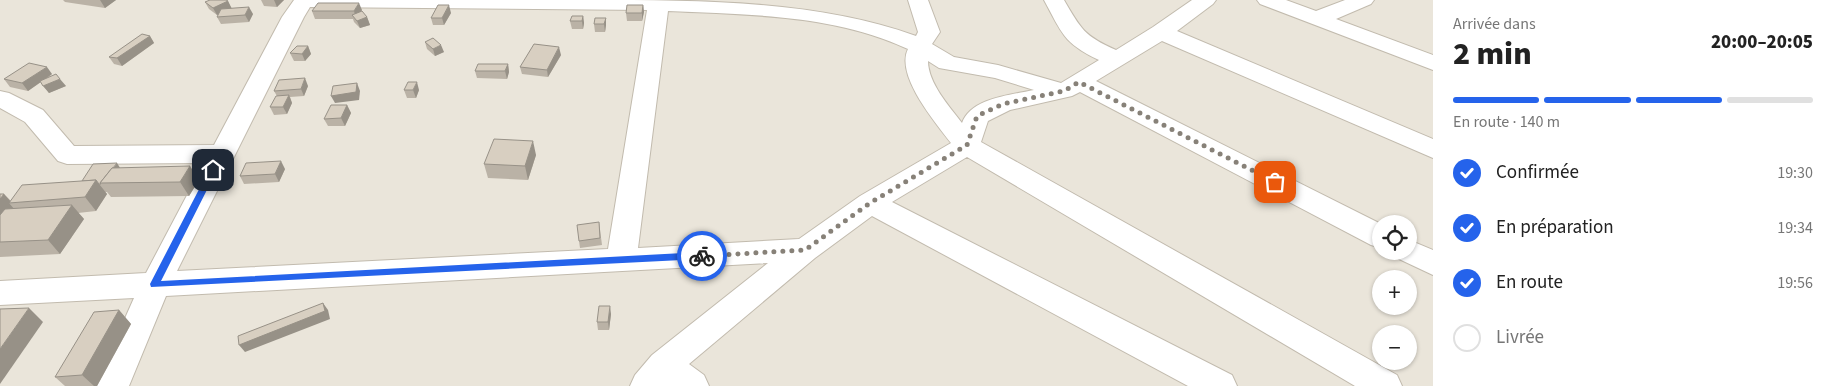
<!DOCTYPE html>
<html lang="fr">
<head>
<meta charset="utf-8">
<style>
  :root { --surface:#fff; --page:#f2f2f2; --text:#222; --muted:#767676; --line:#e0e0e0; --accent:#2563eb }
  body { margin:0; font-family:"Source Sans 3",sans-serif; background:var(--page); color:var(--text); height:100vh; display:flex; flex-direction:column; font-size:19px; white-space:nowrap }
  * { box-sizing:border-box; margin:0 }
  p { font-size:16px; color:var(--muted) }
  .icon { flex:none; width:28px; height:28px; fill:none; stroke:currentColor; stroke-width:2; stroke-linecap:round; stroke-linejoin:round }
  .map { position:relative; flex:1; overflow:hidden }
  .drawer { display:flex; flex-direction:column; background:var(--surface); width:400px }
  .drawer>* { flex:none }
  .tools { position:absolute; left:1372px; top:215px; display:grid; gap:10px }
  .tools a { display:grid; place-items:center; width:45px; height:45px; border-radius:50%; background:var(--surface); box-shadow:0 1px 4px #0004; font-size:25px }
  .pin { position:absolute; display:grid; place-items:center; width:42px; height:42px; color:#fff; margin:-21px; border-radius:10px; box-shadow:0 2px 8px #0006 }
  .courier { position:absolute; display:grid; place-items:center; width:50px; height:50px; margin:-25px; border:4px solid #2563eb; border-radius:50%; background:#fff; color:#222; box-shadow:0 1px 6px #0007 }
  .summary em { font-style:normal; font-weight:800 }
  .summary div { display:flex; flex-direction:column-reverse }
  .summary { display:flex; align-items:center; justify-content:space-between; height:85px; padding:0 20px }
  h1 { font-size:32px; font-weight:800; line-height:38px }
  .bar { display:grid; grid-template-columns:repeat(4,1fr); gap:8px 5px; align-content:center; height:60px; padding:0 20px }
  .bar i { height:6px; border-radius:4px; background:var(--line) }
  .bar .current { background:var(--accent) }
  .bar p { grid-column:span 4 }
  ol { padding:0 20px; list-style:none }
  li { display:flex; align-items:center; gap:15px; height:55px }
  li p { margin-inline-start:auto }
  li .icon { padding:5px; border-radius:50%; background:var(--accent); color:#fff; stroke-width:4 }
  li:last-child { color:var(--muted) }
  li i { width:28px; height:28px; border:2px solid var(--line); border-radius:50% }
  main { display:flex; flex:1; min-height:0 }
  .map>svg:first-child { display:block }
  .residential { fill:#eae5da; fill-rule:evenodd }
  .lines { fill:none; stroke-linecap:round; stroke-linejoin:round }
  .minor-casing { stroke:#c2bbae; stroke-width:2 }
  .minor { fill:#fff; fill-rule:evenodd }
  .wall { fill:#bab2a6 }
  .shaded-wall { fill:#979187 }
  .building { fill:#d8cfc1; stroke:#979187 }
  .route { fill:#2563eb }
  .done { stroke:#878178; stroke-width:5; stroke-dasharray:0 9 }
</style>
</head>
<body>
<main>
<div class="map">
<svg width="1433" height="386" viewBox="0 0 1433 386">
  <rect width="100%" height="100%" fill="#f6f3ec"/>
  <!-- residential -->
  <path class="residential" d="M0,0h1433v386h-1433zM1381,224h28v27h-28zM1381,279h28v27h-28zM1381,334h28v27h-28z"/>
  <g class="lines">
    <defs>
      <g id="minor">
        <path d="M294,0c99,0 198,0 296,0 106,0 227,0 326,36l2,-4 -10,-32h20l12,32 -8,12 22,13 44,8 63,18 38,-23c-36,-17 -37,-27 -55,-60h20c17,29 20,36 52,50l37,-23 39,-27h24l-3,4 -36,27 256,108v19l-271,-117 -66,40 285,143v24l-10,-3 -291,-153 -8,4 -62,14 -22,11 -7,21 416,233 5,11h-47l-388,-229 -75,45 340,173 5,11h-49l-316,-170 -57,42 -126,106 15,11 5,11h-79l5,-11 17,-20 116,-92 -602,33 -37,90h-34l39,-88 -134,7v-24l146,-8 58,-110 -137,1 -9,-3 -33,-39 -25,-14v-17l9,2 34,17 31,36 140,-1 68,-128zM310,7l337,3 -39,239 -431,22 127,-254zM668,11c82,4 164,3 240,38 -13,26 27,73 43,94l-91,53 -61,43 -161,9zM928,61l11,7 56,10 39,12c-23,5 -63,8 -72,33 -13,-17 -34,-40 -34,-62z"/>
        <polygon points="1257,0 1286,0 1316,11 1345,0 1374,0 1371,4 1336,19 1433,55 1433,70 1260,4"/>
        <polygon points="1409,240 1433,250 1433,275 1399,259 1394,251 1409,251"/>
      </g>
    </defs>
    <!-- minor casing -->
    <use href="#minor" class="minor-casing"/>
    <!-- minor -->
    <use href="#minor" class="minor"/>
  </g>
  <!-- wall -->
  <g class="wall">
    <polygon points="63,0 116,0 105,8 65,2"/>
    <polygon points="261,0 284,0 277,7 264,6"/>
    <polygon points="228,1 231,8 253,14 249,22 221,24 217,17 219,14 217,15 209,9 205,2"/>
    <polygon points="643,5 644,12 642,21 627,21 626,13"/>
    <polygon points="362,10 361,12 367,17 370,25 360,28 354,22 353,19 315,19 312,11"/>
    <polygon points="451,13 444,25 433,25 431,18"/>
    <polygon points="583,16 584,23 583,29 572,29 570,21"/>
    <polygon points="606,18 606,25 605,32 595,32 594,24"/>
    <polygon points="150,36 154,43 122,66 114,64 109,57"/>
    <polygon points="425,42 444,52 435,56 427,49"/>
    <polygon points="308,46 311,54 305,61 294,61 290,53"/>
    <polygon points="561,55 548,77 522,74 520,67"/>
    <polygon points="508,64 509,72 507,79 477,78 475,71"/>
    <polygon points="52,74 48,78 66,86 49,93 41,82 28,91 10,87 4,79"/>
    <polygon points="308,86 304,96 290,97 292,103 287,114 274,115 270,107 277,96 274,91"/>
    <polygon points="404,90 419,90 416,98 407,98"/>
    <polygon points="347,105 351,113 345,126 328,126 324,119"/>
    <polygon points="536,155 528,180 488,178 484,164"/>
    <polygon points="120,168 199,180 189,196 111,197 107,192 105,192 107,194 96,211 78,213 84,219 60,254 0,257 0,194 4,194 11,201 82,181"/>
    <polygon points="285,169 279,182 244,184 240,176"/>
    <polygon points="599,222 602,245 580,248 579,241"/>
    <polygon points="119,310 131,324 97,386 65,386 55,377"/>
    <polygon points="611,314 609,330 598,330 597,322"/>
  </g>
  <!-- shaded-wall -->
  <g class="shaded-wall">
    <polygon points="100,0 116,0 105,8"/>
    <polygon points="274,0 284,0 277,7"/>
    <polygon points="228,1 232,9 217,15 213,8"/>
    <polygon points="359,3 362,10 356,19 354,11"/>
    <polygon points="449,5 451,13 444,25 442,18"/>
    <polygon points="643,5 644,12 642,21 642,13"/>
    <polygon points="249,7 253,14 249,22 245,15"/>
    <polygon points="583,16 584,23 583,29 582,21"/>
    <polygon points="367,17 370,25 360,28 357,21"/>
    <polygon points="606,18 606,25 605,32 604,24"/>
    <polygon points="150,36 154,43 122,66 117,58"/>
    <polygon points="441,45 444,52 435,56 433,49"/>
    <polygon points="308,46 311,54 305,61 302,54"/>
    <polygon points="559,47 561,55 548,77 547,70"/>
    <polygon points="508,64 509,72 507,79 505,71"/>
    <polygon points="47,67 52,74 28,91 22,83"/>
    <polygon points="305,78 308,86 304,96 301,89"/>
    <polygon points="60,79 66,86 49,93 43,86"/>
    <polygon points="417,82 419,90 416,98 413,90"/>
    <polygon points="357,83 360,91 359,100 335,103 331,96"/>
    <polygon points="289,95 292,103 287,114 283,107"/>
    <polygon points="347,105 351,113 345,126 341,118"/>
    <polygon points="533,141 536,155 528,180 525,166"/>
    <polygon points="281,161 285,169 279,182 275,174"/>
    <polygon points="117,163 122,171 103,183"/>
    <polygon points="190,166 199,180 189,196 180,182"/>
    <polygon points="96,180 107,194 96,211 85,197"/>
    <polygon points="4,194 12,203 9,203 15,210 0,227 0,199"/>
    <polygon points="72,205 84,219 60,254 48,240"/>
    <polygon points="323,303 328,310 330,319 245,352 239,345"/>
    <polygon points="610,306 611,314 609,330 608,322"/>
    <polygon points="29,308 43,322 0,384 0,349"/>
    <polygon points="119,310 131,324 97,386 94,386 82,375"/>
  </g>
  <!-- building -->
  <g class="building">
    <polygon points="210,0 226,0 228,1 213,8 205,2"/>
    <polygon points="318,3 359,3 354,11 312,11"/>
    <polygon points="438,5 449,5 442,18 431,18"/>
    <polygon points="627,5 643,5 642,13 626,13"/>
    <polygon points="249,7 245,15 217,17 221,9"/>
    <polygon points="362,11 367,17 357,21 352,15"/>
    <polygon points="572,16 583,16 582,21 570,21"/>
    <polygon points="595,18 606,18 604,24 594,24"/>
    <polygon points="142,34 150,36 117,58 109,57"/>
    <polygon points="433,38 441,45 433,49 425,42"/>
    <polygon points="534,44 559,47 547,70 520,67"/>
    <polygon points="297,46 308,46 302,54 290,53"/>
    <polygon points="29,63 47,67 22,83 4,79"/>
    <polygon points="478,64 508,64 505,71 475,71"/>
    <polygon points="56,74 60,79 43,86 40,81"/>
    <polygon points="305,78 301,89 274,91 279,80"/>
    <polygon points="408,82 417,82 413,90 404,90"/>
    <polygon points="357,83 356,92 331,96 333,86"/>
    <polygon points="289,95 283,107 270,107 276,96"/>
    <polygon points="331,105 347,105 341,118 324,119"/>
    <polygon points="494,139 533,141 525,166 484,164"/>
    <polygon points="281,161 275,174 240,176 246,163"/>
    <polygon points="117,163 113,168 112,168 100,183 101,184 99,184 96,180 82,181 93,164"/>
    <polygon points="190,166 180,182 100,183 112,168"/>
    <polygon points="96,180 85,197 9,203 22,185"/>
    <polygon points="0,194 4,194 0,199"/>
    <polygon points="72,205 48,240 0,242 0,215 5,209"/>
    <polygon points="599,222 600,238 579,241 577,225"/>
    <polygon points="323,303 325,311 239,345 238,336"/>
    <polygon points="599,306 610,306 608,322 597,322"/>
    <polygon points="29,308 0,349 0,309"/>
    <polygon points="119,310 82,375 55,377 94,312"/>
  </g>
  <!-- route -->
  <polygon class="route" points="213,167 217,170 161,281 702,252 706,256 702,259 151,287 150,284 209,170"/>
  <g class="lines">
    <!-- done -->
    <polyline class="done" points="702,256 805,250 870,203 967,145 977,116 1003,104 1064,91 1079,82 1275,182"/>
  </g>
</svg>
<div class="tools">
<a><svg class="icon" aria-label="locate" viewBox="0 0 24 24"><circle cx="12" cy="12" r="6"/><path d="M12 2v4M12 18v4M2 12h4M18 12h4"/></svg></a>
<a>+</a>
<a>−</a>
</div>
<div class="pin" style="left:1275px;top:182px;background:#ea580c"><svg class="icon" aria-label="bag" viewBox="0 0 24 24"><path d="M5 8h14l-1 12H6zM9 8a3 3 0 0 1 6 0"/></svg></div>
<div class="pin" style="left:213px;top:170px;background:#1f2937"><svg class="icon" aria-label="home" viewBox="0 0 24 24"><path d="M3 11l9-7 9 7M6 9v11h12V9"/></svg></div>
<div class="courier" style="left:702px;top:256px"><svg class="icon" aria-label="bike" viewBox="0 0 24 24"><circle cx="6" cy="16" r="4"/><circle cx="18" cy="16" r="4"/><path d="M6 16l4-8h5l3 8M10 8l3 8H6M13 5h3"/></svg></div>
</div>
<section class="drawer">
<div class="summary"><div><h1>2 min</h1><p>Arrivée dans</p></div><em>20:00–20:05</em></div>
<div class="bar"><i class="current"></i><i class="current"></i><i class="current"></i><i></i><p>En route · 140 m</p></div>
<ol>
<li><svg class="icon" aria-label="check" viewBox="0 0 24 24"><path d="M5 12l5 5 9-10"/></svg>Confirmée<p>19:30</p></li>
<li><svg class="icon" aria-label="check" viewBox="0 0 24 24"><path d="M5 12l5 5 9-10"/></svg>En préparation<p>19:34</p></li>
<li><svg class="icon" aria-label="check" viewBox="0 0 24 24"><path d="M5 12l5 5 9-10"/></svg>En route<p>19:56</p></li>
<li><i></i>Livrée</li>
</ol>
</section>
</main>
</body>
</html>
